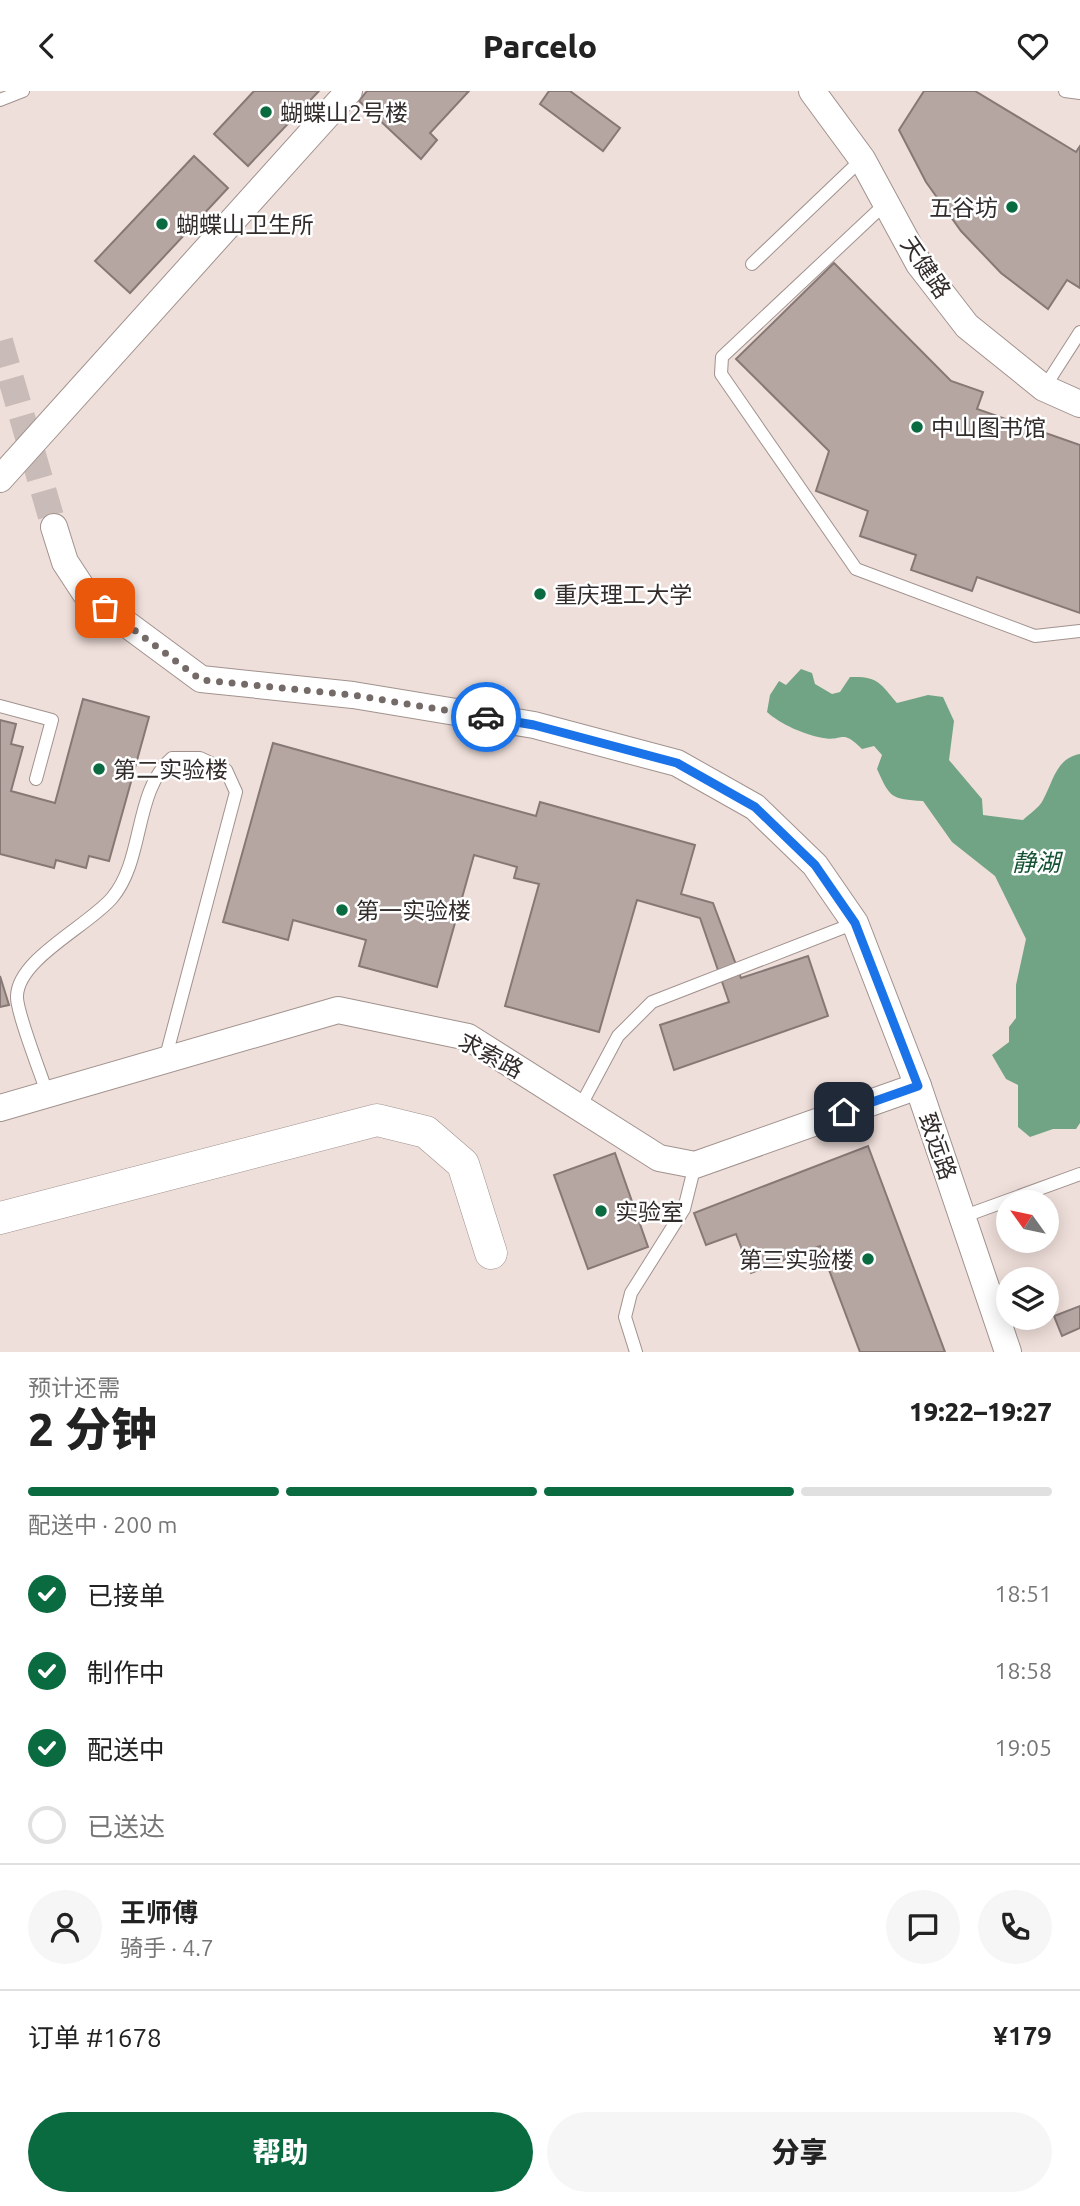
<!DOCTYPE html>
<html lang="zh">
<head>
<meta charset="utf-8">
<style>
  :root { --surface:#fff; --page:#f6f6f6; --text:#222; --muted:#767676; --line:#e0e0e0; --accent:#0a6b40 }
  body { margin:0; font-family:Ubuntu,"Noto Sans SC",sans-serif; background:var(--page); color:var(--text); height:100vh; display:flex; flex-direction:column; font-size:26px; white-space:nowrap }
  * { box-sizing:border-box; margin:0 }
  p { font-size:23px; color:var(--muted) }
  .icon { flex:none; width:38px; height:38px; fill:none; stroke:currentColor; stroke-width:2; stroke-linecap:round; stroke-linejoin:round }
  .map { position:relative; height:1261px; overflow:hidden }
  .panel { display:flex; flex-direction:column; background:var(--surface); flex:1 }
  .panel>* { flex:none }
  .needle { width:46px; rotate:303deg }
  .tools { position:absolute; left:996px; top:1099px; display:grid; gap:14px }
  .tools a { display:grid; place-items:center; width:63px; height:63px; border-radius:50%; background:var(--surface); box-shadow:0 4px 18px #0003; font-size:35px }
  .pin { position:absolute; display:grid; place-items:center; width:60px; height:60px; color:#fff; margin:-30px; border-radius:14px; box-shadow:0 4px 10px #0006 }
  .courier { position:absolute; display:grid; place-items:center; width:70px; height:70px; margin:-35px; border:5px solid #1a73e8; border-radius:50%; background:#fff; color:#222; box-shadow:0 2px 9px #0007 }
  .overview em { font-style:normal; font-weight:800 }
  .overview div { display:flex; flex-direction:column-reverse }
  .overview { display:flex; align-items:center; justify-content:space-between; height:119px; padding:0 28px }
  h1 { font-size:46px; font-weight:800; line-height:52px }
  .bar { display:grid; grid-template-columns:repeat(4,1fr); gap:10px 7px; align-content:center; height:84px; padding:0 28px }
  .bar i { height:9px; border-radius:5px; background:var(--line) }
  .bar .selected { background:var(--accent) }
  .bar p { grid-column:span 4 }
  .line { display:flex; align-items:center; gap:18px; padding:0 28px; border-top:2px solid var(--line) }
  .line div { flex:1 }
  .round { display:grid; place-items:center; flex:none; width:74px; height:74px; border-radius:37px; background:var(--page) }
  ol { padding:0 28px; list-style:none }
  li { display:flex; align-items:center; gap:21px; height:77px }
  li p { margin-inline-start:auto }
  li .icon { padding:7px; border-radius:50%; background:var(--accent); color:#fff; stroke-width:4 }
  li:last-child { color:var(--muted) }
  li i { width:38px; height:38px; border:4px solid var(--line); border-radius:50% }
  .action { display:flex; gap:14px; margin-top:auto; padding:14px 28px }
  .action a { flex:1; height:80px; border-radius:42px; background:var(--accent); color:#fff; font-size:28px; font-weight:800; line-height:80px; text-align:center }
  .action a+a { background:var(--page); color:var(--text) }
  header { display:flex; justify-content:space-between; align-items:center; height:91px; padding:0 28px; background:var(--surface); font-size:32px; font-weight:800 }
  .map>svg:first-child { display:block }
  .water { fill:#70a484 }
  .building { fill:#b5a6a2; stroke:#867874; stroke-width:2 }
  .lines { fill:none; stroke-linecap:round; stroke-linejoin:round }
  .minor-tunnel { stroke:#c9bbb7; stroke-width:26; stroke-dasharray:26 13; stroke-linecap:butt }
  .service-casing { stroke:#a1928e; stroke-width:14 }
  .minor-casing { stroke:#a1928e; stroke-width:28 }
  .tertiary-casing { stroke:#a1928e; stroke-width:33 }
  .service { stroke:#fff; stroke-width:12 }
  .minor { stroke:#fff; stroke-width:26 }
  .tertiary { stroke:#fff; stroke-width:32 }
  .done { stroke:#746b68; stroke-width:7; stroke-dasharray:0 12.6 }
  .route { stroke:#1a73e8; stroke-width:9 }
  .poi-dot { fill:#0a6b40; stroke:#fff; stroke-width:2.5 }
  .labels { text-anchor:middle; dominant-baseline:central; stroke-width:5; stroke-linejoin:round; paint-order:stroke }
  .poi-label { font-size:23px; fill:#322c2b; stroke:#fff; text-anchor:start }
  .street-label { font-size:23px; fill:#322c2b; stroke:#fff }
  .water-label { font-size:24px; font-style:italic; fill:#145333; stroke:#fff }
</style>
</head>
<body>
<header><svg class="icon" aria-label="back" viewBox="0 0 24 24"><path d="M15 5l-7 7 7 7"/></svg>Parcelo<svg class="icon" aria-label="heart" viewBox="0 0 24 24"><path d="M12 20l-8-8c-3-5 5-10 8-4 3-6 11-1 8 4z"/></svg></header>
<div class="map">
<svg width="1080" height="1261" viewBox="0 0 1080 1261">
  <rect width="100%" height="100%" fill="#efdfda"/>
  <!-- water -->
  <path class="water" d="M801,578l11,4 3,11 17,10 8,-2 10,-15c28,-1 30,6 47,26l31,-8 15,2 11,24 -5,39 33,39 1,16 40,5c6,-6 16,-12 20,-20 10,-18 13,-42 37,-46v369l-4,6h-23l-23,8 -12,-10v-42l-12,-6 -14,-24 17,-13v-15l7,-9v-33l10,-46 -31,-63 -43,-34 -29,-41c-32,-2 -33,-3 -46,-32l5,-14 -8,-9 -12,3c-21,-21 -19,-7 -39,-11 -18,-3 -43,-14 -56,-26l3,-17 9,-14 7,4z"/>
  <!-- building -->
  <g class="building">
    <polygon points="254,0 319,0 248,75 214,43"/>
    <polygon points="367,0 469,0 430,42 437,49 421,68 359,10"/>
    <polygon points="549,0 570,0 620,37 603,60 540,13"/>
    <polygon points="924,0 975,0 1076,61 1080,55 1080,197 1067,189 1048,218 1001,182 961,140 926,91 899,39"/>
    <polygon points="194,65 228,97 130,202 95,170"/>
    <polygon points="834,172 951,290 983,301 977,318 1080,354 1080,522 977,486 972,500 911,479 916,464 860,445 868,420 816,400 829,360 736,268"/>
    <polygon points="83,608 149,626 109,770 89,765 86,777 56,769 54,777 0,763 0,629 16,633 11,653 23,656 11,700 55,712"/>
    <polygon points="273,652 536,725 540,711 695,754 681,803 713,812 741,887 808,865 828,925 674,979 660,934 729,911 700,827 637,809 599,941 505,915 539,793 514,787 517,776 474,764 437,896 359,875 366,849 293,829 288,849 223,831"/>
    <polygon points="0,885 9,914 0,916"/>
    <polygon points="868,1055 945,1261 860,1261 820,1155 751,1182 736,1143 706,1154 694,1122"/>
    <polygon points="615,1062 648,1156 588,1178 554,1084"/>
    <polygon points="1080,1215 1080,1237 1062,1245 1054,1225"/>
  </g>
  <g class="lines">
    <!-- minor-tunnel -->
    <polyline class="minor-tunnel" points="0,250 54,436"/>
    <defs>
      <g id="service">
        <polyline points="1065,0 1080,2"/>
        <polyline points="0,9 23,0"/>
        <polyline points="886,112 722,266 721,283 856,478 1035,545 1080,540"/>
        <polyline points="752,173 862,68"/>
        <polyline points="1044,297 1080,241"/>
        <polyline points="0,615 52,629 36,688"/>
        <path d="M47,1002c-6,-19 -31,-82 -30,-97 1,-37 71,-70 95,-98 33,-39 21,-106 60,-140h28l26,12 10,22 -71,268"/>
        <polyline points="580,1016 618,945 652,911 855,832"/>
        <polyline points="962,1126 1080,1083"/>
        <polyline points="636,1261 625,1226 631,1202 684,1118 695,1074"/>
      </g>
      <g id="minor">
        <polyline points="812,0 862,68 919,173 967,235 1044,297 1080,313"/>
        <polyline points="0,388 349,0"/>
        <polyline points="54,436 65,471 86,503 201,588 353,604 534,634 677,672 755,716 815,774 855,832 918,995 1008,1261"/>
        <polyline points="0,1017 338,919 468,946 659,1067 695,1074 918,995"/>
      </g>
      <polyline id="tertiary" points="0,1127 377,1029 426,1041 463,1073 491,1162"/>
    </defs>
    <!-- service casing -->
    <use href="#service" class="service-casing"/>
    <!-- minor casing -->
    <use href="#minor" class="minor-casing"/>
    <!-- tertiary casing -->
    <use href="#tertiary" class="tertiary-casing"/>
    <!-- service -->
    <use href="#service" class="service"/>
    <!-- minor -->
    <use href="#minor" class="minor"/>
    <!-- tertiary -->
    <use href="#tertiary" class="tertiary"/>
  </g>
  <g class="lines">
    <!-- done -->
    <polyline class="done" points="105,517 201,589 353,604 486,626"/>
    <!-- route -->
    <polyline class="route" points="486,626 534,634 677,672 755,716 815,774 855,832 918,995 844,1021"/>
  </g>
  <!-- markers -->
  <g class="poi-dot">
    <circle cx="266" cy="21" r="7"/>
    <circle cx="1012" cy="116" r="7"/>
    <circle cx="162" cy="133" r="7"/>
    <circle cx="917" cy="336" r="7"/>
    <circle cx="540" cy="503" r="7"/>
    <circle cx="99" cy="678" r="7"/>
    <circle cx="342" cy="819" r="7"/>
    <circle cx="601" cy="1120" r="7"/>
    <circle cx="868" cy="1168" r="7"/>
  </g>
  <g class="labels">
    <!-- poi labels -->
    <g class="poi-label">
      <text x="280" y="21">蝴蝶山2号楼</text>
      <text x="998" y="116" text-anchor="end">五谷坊</text>
      <text x="176" y="133">蝴蝶山卫生所</text>
      <text x="931" y="336">中山图书馆</text>
      <text x="554" y="503">重庆理工大学</text>
      <text x="113" y="678">第二实验楼</text>
      <text x="356" y="819">第一实验楼</text>
      <text x="615" y="1120">实验室</text>
      <text x="854" y="1168" text-anchor="end">第三实验楼</text>
    </g>
    <!-- street labels -->
    <g class="street-label">
      <text transform="translate(926 176) rotate(56)">天健路</text>
      <text transform="translate(491 964) rotate(28)">求索路</text>
      <text transform="translate(938 1055) rotate(71)">致远路</text>
    </g>
    <!-- water labels -->
    <g class="water-label">
      <text x="1036" y="771">静湖</text>
    </g>
  </g>
</svg>
<div class="tools">
<a><svg class="needle" viewBox="-14 -14 28 28"><path d="M0-13l5 13h-10z" fill="#e53935"/><path d="M0 13l5-13h-10z" fill="#767676"/></svg></a>
<a><svg class="icon" aria-label="layers" viewBox="0 0 24 24"><path d="M12 4l9 5-9 5-9-5zM3 14l9 5 9-5"/></svg></a>
</div>
<div class="pin" style="left:105px;top:517px;background:#ea580c"><svg class="icon" aria-label="bag" viewBox="0 0 24 24"><path d="M5 8h14l-1 12H6zM9 8a3 3 0 0 1 6 0"/></svg></div>
<div class="pin" style="left:844px;top:1021px;background:#1f2937"><svg class="icon" aria-label="home" viewBox="0 0 24 24"><path d="M3 11l9-7 9 7M6 9v11h12V9"/></svg></div>
<div class="courier" style="left:486px;top:626px"><svg class="icon" aria-label="car" viewBox="0 0 24 24"><path d="M5 17H2v-5l4-1 3-4h7l3 4 3 1v5h-3M9 17h6M6 11h13"/><circle cx="7" cy="17" r="2"/><circle cx="17" cy="17" r="2"/></svg></div>
</div>
<section class="panel">
<div class="overview"><div><h1>2 分钟</h1><p>预计还需</p></div><em>19:22–19:27</em></div>
<div class="bar"><i class="selected"></i><i class="selected"></i><i class="selected"></i><i></i><p>配送中 · 200 m</p></div>
<ol>
<li><svg class="icon" aria-label="check" viewBox="0 0 24 24"><path d="M5 12l5 5 9-10"/></svg>已接单<p>18:51</p></li>
<li><svg class="icon" aria-label="check" viewBox="0 0 24 24"><path d="M5 12l5 5 9-10"/></svg>制作中<p>18:58</p></li>
<li><svg class="icon" aria-label="check" viewBox="0 0 24 24"><path d="M5 12l5 5 9-10"/></svg>配送中<p>19:05</p></li>
<li><i></i>已送达</li>
</ol>
<div class="line" style="height:126px"><a class="round"><svg class="icon" aria-label="person" viewBox="0 0 24 24"><circle cx="12" cy="8" r="4"/><path d="M4 21q1-7 8-7t8 7"/></svg></a><div><b>王师傅</b><p>骑手 · 4.7</p></div><a class="round"><svg class="icon" aria-label="chat" viewBox="0 0 24 24"><path d="M4 5h16v11H9l-5 4z"/></svg></a><a class="round"><svg class="icon" aria-label="phone" viewBox="0 0 24 24"><path d="M5 4h4l2 5-3 2q2 4 5 5l2-3 5 2v4C11 20 4 13 5 4z"/></svg></a></div>
<div class="line" style="height:91px"><div>订单 #1678</div><b>¥179</b></div>
<div class="action"><a>帮助</a><a>分享</a></div>
</section>
</body>
</html>
